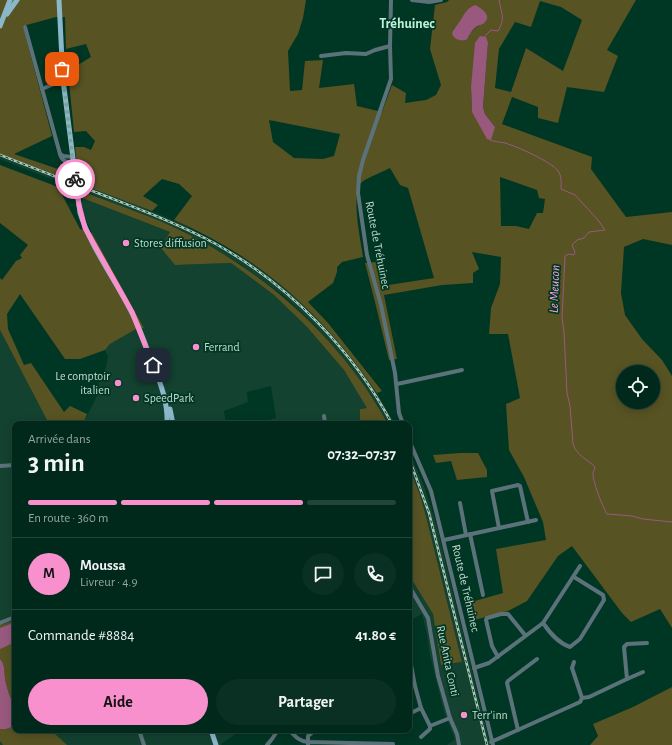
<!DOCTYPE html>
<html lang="fr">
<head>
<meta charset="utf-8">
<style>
  :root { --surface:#00281b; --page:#0a3024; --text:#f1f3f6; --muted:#95a6a3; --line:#22443a; --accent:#f790cd }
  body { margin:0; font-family:"Alegreya Sans",sans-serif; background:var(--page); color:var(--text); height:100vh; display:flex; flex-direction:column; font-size:15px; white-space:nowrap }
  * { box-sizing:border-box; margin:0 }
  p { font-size:13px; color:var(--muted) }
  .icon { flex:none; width:22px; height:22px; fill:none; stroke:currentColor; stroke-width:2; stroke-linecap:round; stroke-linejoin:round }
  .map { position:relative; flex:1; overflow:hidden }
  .panel { position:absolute; left:12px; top:421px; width:400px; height:312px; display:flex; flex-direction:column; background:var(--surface); border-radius:8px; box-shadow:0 2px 10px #0003,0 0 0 1px var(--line) }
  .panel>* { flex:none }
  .fabs { position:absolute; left:616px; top:365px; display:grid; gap:8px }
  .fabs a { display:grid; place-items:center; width:44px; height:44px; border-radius:50%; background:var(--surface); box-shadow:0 2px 10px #0003,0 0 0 1px var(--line); font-size:20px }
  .pin { position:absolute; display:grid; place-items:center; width:34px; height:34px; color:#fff; margin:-17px; border-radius:8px; box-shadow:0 2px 6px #0006 }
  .courier { position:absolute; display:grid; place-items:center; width:40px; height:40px; margin:-20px; border:3px solid #f790cd; border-radius:50%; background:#fff; color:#222; box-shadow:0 1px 5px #0007 }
  .summary em { font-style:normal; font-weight:700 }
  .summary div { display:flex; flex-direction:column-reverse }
  .summary { display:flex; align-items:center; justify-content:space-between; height:68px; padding:0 16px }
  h1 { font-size:26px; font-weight:700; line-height:30px }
  .bar { display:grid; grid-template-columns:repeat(4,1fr); gap:6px 4px; align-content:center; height:48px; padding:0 16px }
  .bar i { height:5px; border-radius:3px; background:var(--line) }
  .bar .current { background:var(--accent) }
  .bar p { grid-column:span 4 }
  .line { display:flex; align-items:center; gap:10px; padding:0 16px; border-top:1px solid var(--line) }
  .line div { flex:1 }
  .round { display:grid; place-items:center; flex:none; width:42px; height:42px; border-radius:21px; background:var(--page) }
  .action { display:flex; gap:8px; margin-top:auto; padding:8px 16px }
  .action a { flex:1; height:46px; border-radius:24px; background:var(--accent); color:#111; font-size:16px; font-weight:700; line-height:46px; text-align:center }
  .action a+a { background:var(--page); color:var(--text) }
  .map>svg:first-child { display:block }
  .built { fill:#134230 }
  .green { fill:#575323; fill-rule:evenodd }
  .water { fill:#99597f }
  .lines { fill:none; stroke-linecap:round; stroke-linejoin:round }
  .stream { stroke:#99597f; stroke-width:1 }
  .minor { stroke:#5c727b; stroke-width:4 }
  .major { stroke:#8ab8ca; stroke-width:5 }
  .rail-casing { stroke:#acc9bb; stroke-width:2.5 }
  .rail { stroke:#003624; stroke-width:1; stroke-dasharray:3; stroke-linecap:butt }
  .done { stroke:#7ea293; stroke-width:4; stroke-dasharray:0 7.2 }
  .route { stroke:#f790cd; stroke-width:5 }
  .poi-dot { fill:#f790cd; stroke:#003624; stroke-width:1.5 }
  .labels { text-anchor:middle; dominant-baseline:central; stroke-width:3.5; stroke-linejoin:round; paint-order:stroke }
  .poi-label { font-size:12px; fill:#c2dccf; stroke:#003624; text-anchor:start }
  .street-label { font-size:12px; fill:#c2dccf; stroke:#003624 }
  .water-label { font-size:13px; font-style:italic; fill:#fea2d8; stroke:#003624 }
  .quarter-label { font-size:14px; font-weight:bold; fill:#bdf2d9; stroke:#003624 }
</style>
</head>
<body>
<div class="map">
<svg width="672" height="745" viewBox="0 0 672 745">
  <rect width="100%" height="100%" fill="#003624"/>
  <!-- built -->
  <g class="built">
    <polygon points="0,154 134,204 182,224 249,261 288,291 321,321 337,339 352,357 375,390 395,424 388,424 376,403 350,366 317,328 284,296 240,264 185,232 157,220 0,159"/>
    <polygon points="82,198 170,232 175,265 231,263 274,295 307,327 344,370 368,408 360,409 360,424 255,424 276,418 271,386 247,392 248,402 224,411 226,424 83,424 98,394 96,391 106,367 108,356 105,350 110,344 136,329 144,328 92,233 82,210"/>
    <polygon points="0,330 49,424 15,424 15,730 241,730 221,744 222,745 0,745"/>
    <polygon points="409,451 424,486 436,523 490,745 447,745 455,739 444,712 430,655 427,634 422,614 409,621 409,575 433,614 441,665 462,662 426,516 420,495 409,467"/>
  </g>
  <!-- green -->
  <g class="green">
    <path d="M0,0h306l-3,18 -5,16 -10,17 2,40 12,-1 3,-29 18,-1 -4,28 35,-4 3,22 25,6 10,-27 14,8 -1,10 21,-3 10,-5 5,-10 -11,-36 5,-44 12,-3 2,-2h187l-29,50 11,6 -14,36 -37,-5 -9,36 -20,-5v-11l-26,-10 -10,27 90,33 -1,12 35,48 46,-5v33l-29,-6 -19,8 -3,46 4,22 17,24 20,21 10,16v252l-12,-19 -29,13 -9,-9 -50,-67 -14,10 -31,45 -19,10 -37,10 -7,-17 39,-11 -7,-44 50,-9 -3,-18 -19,-45 -15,-27 -3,-46 14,-6 -12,-64h-19l2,-26 9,-24 1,-27 -29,-5 7,17 -6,4v10l-31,2 -58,10 13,64 -8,1 -13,-54 -11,-43 11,-1 6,24 52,-8 -26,-90 -8,-3 -10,-17c-6,3 -23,10 -28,14 -12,11 -1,59 1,75l-21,5 -5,5v5l-4,11 -25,19 20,21 54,68 -5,2c-53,-78 -115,-135 -203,-173l18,-24 -13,-12 -17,-5 -19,17 15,9 -6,6 -152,-57zM540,1l21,6 21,13 -19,51 -37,-23 -15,44 -16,-4 4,-39 16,-27 16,5zM56,17h9l1,32 20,-5 5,13 -23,14 6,61 12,-1 9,10 -4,9 -7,-3h-9l2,19 -17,-2 1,6 -47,-16 38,-18 -29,-110zM486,20c-6,8 -12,4 -17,17l-16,-8 5,-4zM488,43l-5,64 2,7 10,13 -23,-15 -1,-25zM269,120l71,14 -6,22 -11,3 -29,-1 -21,-16zM500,177l37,13 2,8 6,1 -2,14h-6l-8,16 -13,-3h-15zM623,372h30v30h-30z"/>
    <polygon points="0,165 58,187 80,229 92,233 144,328 136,329 110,344 105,350 80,359 65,359 20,294 7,314 8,329 24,365 31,363 64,412 70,406 87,414 83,424 49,424 0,330 0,278 2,280 16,261 22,258 20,255 28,245 0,223"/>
    <path d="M82,191c34,14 71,25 104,42 84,43 156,108 202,191h-28v-15l7,-1 -23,-38 -37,-43 -33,-32 -43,-32 -56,2 -14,-17 9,-16 -88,-34z"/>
    <polygon points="460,453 478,453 487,470 487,477 457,480 451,461 436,463 433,455"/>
    <polygon points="409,467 420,495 426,516 462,662 441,665 433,614 409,575"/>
    <path d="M14,621h1v84c-5,-5 -9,-20 -10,-27 -1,-7 0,-14 -5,-19v-34z"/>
    <polygon points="672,687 672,745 590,745 598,736 593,724 633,707"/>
    <polygon points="15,726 15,730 58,730 55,734 67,745 3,745 0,741 0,729 6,729"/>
  </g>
  <!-- water -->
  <g class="water">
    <path d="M475,5c6,3 17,10 10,17 -2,3 -6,3 -9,5 -5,3 -6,9 -10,13 -6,1 -11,0 -14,-6 1,-5 3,-6 6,-10 6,-8 7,-15 17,-19z"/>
    <polygon points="480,36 486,37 488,43 483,107 485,114 495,127 491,140 487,139 472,112 471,87 475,43"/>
    <polygon points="13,623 15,624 15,636 13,643 0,649 0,628"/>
    <path d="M0,659c5,5 4,12 5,19 1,7 5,22 10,27v21l-9,3h-6z"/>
  </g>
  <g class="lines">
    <!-- stream -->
    <g class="stream">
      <path d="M484,37l7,-7 7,1c8,-13 3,-18 1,-31"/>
      <path d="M490,140c5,2 10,2 15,3 11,3 47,19 53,28 4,5 3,12 3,18l14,6 23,25 7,10 -16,2 -5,6 -7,2 -5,5 3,7 -1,3 -5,-1 -4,2 -3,62 2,14 3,61 3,13 3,38c4,12 14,15 22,23 0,1 -2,5 -2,6 -1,7 10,35 14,41l25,2 11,3 29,3"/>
    </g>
    <!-- minor -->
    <g class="minor">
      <polyline points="391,0 390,46 391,79 363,160 359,176 358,193 367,255 381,305 395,373 399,413 403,424"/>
      <polyline points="412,0 429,2 441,0"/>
      <polyline points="25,27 60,154"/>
      <polyline points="321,56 346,53 366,54 375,50 390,46"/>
      <polyline points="42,89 63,80"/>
      <path d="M72,157l-9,-1 -3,-2c2,7 5,8 13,9"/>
      <polyline points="397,384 462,370"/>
      <polyline points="324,416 325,424"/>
      <polyline points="409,440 431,491 437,515 493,745"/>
      <polyline points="0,466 15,465"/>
      <polyline points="460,503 466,535"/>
      <polyline points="499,528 492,491 518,485 520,486 528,522"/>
      <polyline points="470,534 483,595"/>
      <polyline points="444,540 536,520"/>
      <polyline points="409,586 428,618 438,676 450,718 457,734 459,745"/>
      <polyline points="0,623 15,617"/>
      <path d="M543,623c7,10 15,20 27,24l10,-8 24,-39 -1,-5 -29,-18"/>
      <polyline points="409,654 415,686 421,708 430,726 430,729 421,737"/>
      <polyline points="498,657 492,646 486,620 487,618 501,614 508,614 525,635"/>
      <polyline points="474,668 489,663 543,623 580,566"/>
      <polyline points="627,679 643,672"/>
      <polyline points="582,698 589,697 627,679 624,647 627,644 647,643"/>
      <polyline points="409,714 421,708"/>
      <polyline points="430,726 450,718"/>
      <polyline points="139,730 144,745"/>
      <path d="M289,730c6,6 11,12 19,12v-6l7,-6"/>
      <polyline points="518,730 507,683 508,681 537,659"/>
      <polyline points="491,742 580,702 582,698 572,668 574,662"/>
      <polyline points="267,745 272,739 278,730"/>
      <polyline points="308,745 308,742 393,744"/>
    </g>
    <!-- major -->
    <g class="major">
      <path d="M59,0l4,80 17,133c11,34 34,65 51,98 9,17 15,36 22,54 8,19 15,38 14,59"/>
      <polyline points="7,14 17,0"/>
      <polyline points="0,26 10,0"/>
      <polyline points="170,409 173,424"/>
      <polyline points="211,730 216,745"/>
    </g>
    <defs>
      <g id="rail">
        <path d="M0,155c36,14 72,28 108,42 36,14 73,28 108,47 73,41 137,106 176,180"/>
        <polyline points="409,458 429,513 487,745"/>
      </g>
    </defs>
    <!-- rail casing -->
    <use href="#rail" class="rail-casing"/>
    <!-- rail -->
    <use href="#rail" class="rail"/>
  </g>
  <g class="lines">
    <!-- done -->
    <polyline class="done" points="62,69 75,179"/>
    <!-- route -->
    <polyline class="route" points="75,179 79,205 85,228 132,312 153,365"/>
  </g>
  <!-- markers -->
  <g class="poi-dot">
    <circle cx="126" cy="243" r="4"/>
    <circle cx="196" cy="347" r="4"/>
    <circle cx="118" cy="383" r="4"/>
    <circle cx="136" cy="398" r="4"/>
    <circle cx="464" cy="715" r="4"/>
  </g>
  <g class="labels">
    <!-- poi labels -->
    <g class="poi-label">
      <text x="134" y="243">Stores diffusion</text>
      <text x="204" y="347">Ferrand</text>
      <text x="110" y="376" text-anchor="end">Le comptoir<tspan x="110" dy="14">italien</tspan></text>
      <text x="144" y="398">SpeedPark</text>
      <text x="472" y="715">Terr'inn</text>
    </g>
    <!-- street labels -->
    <g class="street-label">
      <text transform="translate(378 245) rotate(79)">Route de Tréhuinec</text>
      <text transform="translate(466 588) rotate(77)">Route de Tréhuinec</text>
      <text transform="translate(448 661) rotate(78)">Rue Anita Conti</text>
    </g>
    <!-- water labels -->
    <g class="water-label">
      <text transform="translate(555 289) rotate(-88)">Le Meucon</text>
    </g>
    <!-- quarter labels -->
    <g class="quarter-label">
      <text x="407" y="24">Tréhuinec</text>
    </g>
  </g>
</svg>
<div class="fabs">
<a><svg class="icon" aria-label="locate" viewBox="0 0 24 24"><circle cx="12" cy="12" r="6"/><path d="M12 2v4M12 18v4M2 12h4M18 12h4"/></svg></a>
</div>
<div class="pin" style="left:62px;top:69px;background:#ea580c"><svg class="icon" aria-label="bag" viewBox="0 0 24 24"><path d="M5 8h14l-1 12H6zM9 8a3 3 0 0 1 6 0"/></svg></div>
<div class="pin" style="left:153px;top:365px;background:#1f2937"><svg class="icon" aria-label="home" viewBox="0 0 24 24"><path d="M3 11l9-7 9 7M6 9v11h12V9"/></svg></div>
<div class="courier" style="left:75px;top:179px"><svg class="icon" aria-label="bike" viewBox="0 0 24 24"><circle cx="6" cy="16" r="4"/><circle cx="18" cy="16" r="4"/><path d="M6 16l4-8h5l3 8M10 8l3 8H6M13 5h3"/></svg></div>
<section class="panel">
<div class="summary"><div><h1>3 min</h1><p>Arrivée dans</p></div><em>07:32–07:37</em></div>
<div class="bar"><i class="current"></i><i class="current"></i><i class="current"></i><i></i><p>En route · 360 m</p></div>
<div class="line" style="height:72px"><b class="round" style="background:var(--accent);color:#111">M</b><div><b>Moussa</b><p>Livreur · 4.9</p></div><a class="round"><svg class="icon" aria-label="chat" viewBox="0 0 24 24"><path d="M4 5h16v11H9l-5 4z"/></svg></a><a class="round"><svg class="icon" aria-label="phone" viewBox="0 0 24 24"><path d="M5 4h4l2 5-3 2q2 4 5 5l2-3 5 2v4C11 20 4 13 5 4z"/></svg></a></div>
<div class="line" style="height:52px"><div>Commande #8884</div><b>41.80 €</b></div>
<div class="action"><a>Aide</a><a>Partager</a></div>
</section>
</div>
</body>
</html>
